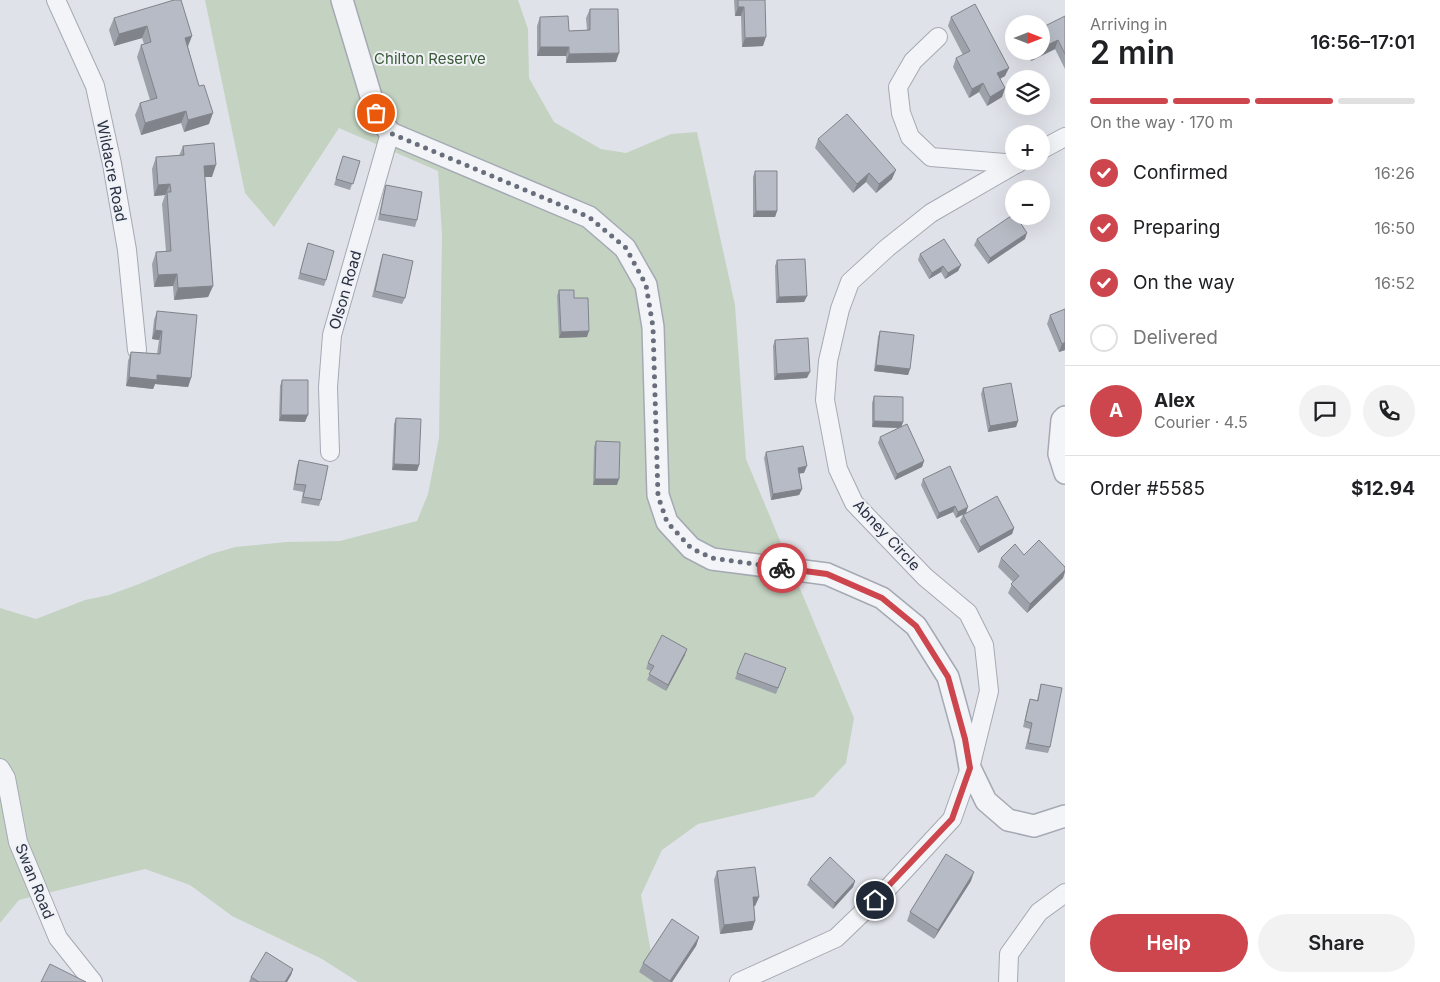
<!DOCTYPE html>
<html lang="en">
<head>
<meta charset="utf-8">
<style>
  :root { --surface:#fff; --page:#f2f2f2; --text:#202124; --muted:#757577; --line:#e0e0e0; --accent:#cd454d }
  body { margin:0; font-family:Inter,sans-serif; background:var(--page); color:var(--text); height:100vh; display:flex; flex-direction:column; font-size:19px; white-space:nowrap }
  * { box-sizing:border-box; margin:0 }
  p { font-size:16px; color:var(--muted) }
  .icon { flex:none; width:28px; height:28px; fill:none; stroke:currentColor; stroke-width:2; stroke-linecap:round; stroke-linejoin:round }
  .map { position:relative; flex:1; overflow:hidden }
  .sheet { display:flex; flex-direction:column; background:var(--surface); width:375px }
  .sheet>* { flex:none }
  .needle { width:32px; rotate:90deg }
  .tools { position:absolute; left:1005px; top:15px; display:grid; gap:10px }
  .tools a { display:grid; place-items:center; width:45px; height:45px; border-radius:50%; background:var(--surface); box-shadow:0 5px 20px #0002; font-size:25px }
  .pin { position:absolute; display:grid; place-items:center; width:42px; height:42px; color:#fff; margin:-21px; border:2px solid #fff; border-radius:50%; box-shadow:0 1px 5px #0007 }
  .courier { position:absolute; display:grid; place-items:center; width:50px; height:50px; margin:-25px; border:4px solid #cd454d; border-radius:50%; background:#fff; color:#222; box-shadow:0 1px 6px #0007 }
  .headline em { font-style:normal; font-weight:600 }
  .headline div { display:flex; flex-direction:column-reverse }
  .headline { display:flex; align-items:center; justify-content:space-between; height:85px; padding:0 25px }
  h1 { font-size:32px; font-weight:600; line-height:38px }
  .bar { display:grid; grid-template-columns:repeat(4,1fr); gap:8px 5px; align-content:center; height:60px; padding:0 25px }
  .bar i { height:6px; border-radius:4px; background:var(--line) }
  .bar .on { background:var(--accent) }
  .bar p { grid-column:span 4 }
  .line { display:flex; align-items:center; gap:12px; padding:0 25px; border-top:1px solid var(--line) }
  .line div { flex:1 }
  .round { display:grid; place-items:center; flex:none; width:52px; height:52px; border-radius:26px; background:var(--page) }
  ol { padding:0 25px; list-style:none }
  li { display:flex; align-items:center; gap:15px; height:55px }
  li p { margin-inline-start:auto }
  li .icon { padding:5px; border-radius:50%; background:var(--accent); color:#fff; stroke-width:4 }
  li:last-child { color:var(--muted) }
  li i { width:28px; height:28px; border:2px solid var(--line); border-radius:50% }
  .cta { display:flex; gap:10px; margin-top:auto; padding:10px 25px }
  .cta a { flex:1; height:58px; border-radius:30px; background:var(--accent); color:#fff; font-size:20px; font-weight:600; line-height:58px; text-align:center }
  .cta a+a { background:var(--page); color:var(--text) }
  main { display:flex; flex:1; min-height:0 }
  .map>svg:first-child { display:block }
  .green { fill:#c4d3c1 }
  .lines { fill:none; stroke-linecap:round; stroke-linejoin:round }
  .minor-casing { stroke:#a5a9b3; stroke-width:20 }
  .tertiary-casing { stroke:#a5a9b3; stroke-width:24 }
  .minor { stroke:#f2f4f7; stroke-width:18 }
  .tertiary { stroke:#f2f4f7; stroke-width:21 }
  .wall { fill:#9da1a9 }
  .shaded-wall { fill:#80838a }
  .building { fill:#b7bbc5; stroke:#80838a }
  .done { stroke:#686e7b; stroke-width:5; stroke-dasharray:0 9 }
  .route { stroke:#cd454d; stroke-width:6 }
  .labels { text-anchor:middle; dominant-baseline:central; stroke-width:4; stroke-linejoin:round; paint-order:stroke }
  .park-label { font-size:15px; fill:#395b36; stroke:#eff1f6 }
  .street-label { font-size:15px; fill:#282f40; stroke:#eff1f6 }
</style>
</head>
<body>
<main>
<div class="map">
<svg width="1065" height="982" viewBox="0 0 1065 982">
  <rect width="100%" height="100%" fill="#e0e2e9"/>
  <!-- green -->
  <polygon class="green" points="205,0 518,0 528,29 529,78 554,122 601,149 626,153 671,134 697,132 735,305 746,459 854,718 846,763 814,797 698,824 662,850 641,895 656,982 358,982 322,959 232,916 190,885 145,869 19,900 0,923 0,608 36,619 85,600 109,595 139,584 211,554 235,547 286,542 340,541 417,521 428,494 439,438 442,235 438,171 339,128 274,227 245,193"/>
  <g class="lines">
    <defs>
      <g id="minor">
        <polyline points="56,0 95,86 112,164 127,250 137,350"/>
        <polyline points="938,37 913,61 898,87 901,113 910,137 931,157 1017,164"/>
        <polyline points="1041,150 1065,137"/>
        <polyline points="330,452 328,387 332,335 390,133"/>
        <polyline points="0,768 6,778 18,842 58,938 93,982"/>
        <polyline points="739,982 836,938 888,888 952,819 970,768 989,691 984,645 968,613 925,577 854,503 838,469 825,400 828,361 840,309 850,282 887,248 931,213 1021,161"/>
        <polyline points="1008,982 1009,954 1039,912 1065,893"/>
      </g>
      <g id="tertiary">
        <polyline points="342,0 376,113 390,133 589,217 625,248 646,285 653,327 658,495 667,522 691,548 712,559 827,574 882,598 916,626 948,677 965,739 970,768 986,801 1008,820 1034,826 1065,816"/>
        <polyline points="1065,417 1062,420 1059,454 1065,473"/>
      </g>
    </defs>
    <!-- minor casing -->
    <use href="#minor" class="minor-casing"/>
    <!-- tertiary casing -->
    <use href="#tertiary" class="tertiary-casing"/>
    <!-- minor -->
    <use href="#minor" class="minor"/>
    <!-- tertiary -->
    <use href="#tertiary" class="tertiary"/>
  </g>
  <!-- wall -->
  <g class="wall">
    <polygon points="734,0 765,0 763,46 742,47 741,16 735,16"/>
    <polygon points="590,9 616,62 566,63 566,56 537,56 537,26 540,17 569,31 587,30 586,18"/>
    <polygon points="1065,16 1065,69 1055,49 1031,61 1027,51 1041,51"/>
    <polygon points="951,17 1005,76 1000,79 1005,88 1002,97 987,106 979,92 969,98 953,67 956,58 963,55 948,26"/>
    <polygon points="114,18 192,36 188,47 209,124 184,132 181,123 141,135 135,115 140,103 150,100 137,57 141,45 144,44 142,38 114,46 109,30"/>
    <polygon points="818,139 892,179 876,193 866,182 853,193 815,148"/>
    <polygon points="183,146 212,177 205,177 213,286 208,297 174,300 173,286 154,287 152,264 156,252 166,251 162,204 165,195 154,196 152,169 156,157 179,156"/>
    <polygon points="343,156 360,161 350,190 334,185"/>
    <polygon points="755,171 777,211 775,217 753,217 753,177"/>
    <polygon points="386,185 417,220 415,227 378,220 384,191"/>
    <polygon points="977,239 1025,239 988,264 974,245"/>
    <polygon points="308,243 326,280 324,286 298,279"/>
    <polygon points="383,254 405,298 402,304 372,297 381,260"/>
    <polygon points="920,254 961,265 958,271 945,279 941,272 929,279 918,260"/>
    <polygon points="777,260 807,296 804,302 776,303 775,266"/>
    <polygon points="559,290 574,298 587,337 559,338 557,296"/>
    <polygon points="157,311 191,378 188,387 155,384 153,389 126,386 128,361 131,352 157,354 159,340 152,339 154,320"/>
    <polygon points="1050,315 1065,350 1059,352 1047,324"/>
    <polygon points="880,331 910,369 908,375 874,371 878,337"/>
    <polygon points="775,340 807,378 774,380 773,346"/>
    <polygon points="282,380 305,422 279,421 280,386"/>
    <polygon points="983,388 1018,421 1016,427 988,432 981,394"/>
    <polygon points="874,396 903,422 901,427 924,461 922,467 895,480 878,443 880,437 900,428 872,427 872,403"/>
    <polygon points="396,418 419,465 417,471 392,470 394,424"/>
    <polygon points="596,441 617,485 593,485 594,447"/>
    <polygon points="766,452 804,473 799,473 802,489 799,495 771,500 764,458"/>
    <polygon points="299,460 321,500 319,506 301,503 303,492 293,490 297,466"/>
    <polygon points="923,479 966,513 956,518 953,512 937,519 921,485"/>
    <polygon points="963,515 1014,528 1012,534 978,553 960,521"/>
    <polygon points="1024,555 1065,567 1065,573 1063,578 1027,613 1008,593 1013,582 998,567 1001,558"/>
    <polygon points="685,655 666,691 647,680 651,671 646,669 648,663"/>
    <polygon points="786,668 776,694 735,679 737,673"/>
    <polygon points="1041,684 1050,747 1048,753 1025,749 1030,729 1023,727 1028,705 1030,699 1037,700"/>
    <polygon points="717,871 759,897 755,906 754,906 755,921 752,930 720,934 714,880"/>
    <polygon points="810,879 855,881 853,887 833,909 807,885"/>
    <polygon points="971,881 934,939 907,921 910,912"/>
    <polygon points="699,937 696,946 672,982 654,982 639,972 643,963"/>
    <polygon points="293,969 291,975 287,982 249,982 251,977"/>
  </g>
  <!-- shaded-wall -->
  <g class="shaded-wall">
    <polygon points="738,7 744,7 741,16 735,16"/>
    <polygon points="147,26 142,38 114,46 119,34"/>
    <polygon points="192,36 187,47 185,38"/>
    <polygon points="766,37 763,46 742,47 745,38"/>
    <polygon points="1058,40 1055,49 1031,61 1035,52 1041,51 1041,48"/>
    <polygon points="540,47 569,47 566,56 537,56"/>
    <polygon points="619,53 616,62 566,63 569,54"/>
    <polygon points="1009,68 1005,76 994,82 997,73"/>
    <polygon points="983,83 979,92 969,98 972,89"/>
    <polygon points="1005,88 1002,97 987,106 990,97"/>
    <polygon points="186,111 181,123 141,135 145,123"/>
    <polygon points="213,113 209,124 184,132 188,120"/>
    <polygon points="216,165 212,177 200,177 204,166"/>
    <polygon points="896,170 892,179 876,193 879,184"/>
    <polygon points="869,173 866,182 853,193 857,184"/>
    <polygon points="170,184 165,195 154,196 158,185"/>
    <polygon points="756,211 777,211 775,217 753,217"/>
    <polygon points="1027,233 1025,239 988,264 990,258"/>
    <polygon points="961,265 958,271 945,279 948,273"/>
    <polygon points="943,266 941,272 929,279 932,273"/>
    <polygon points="177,274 173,286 154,287 158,275"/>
    <polygon points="213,286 208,297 174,300 178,288"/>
    <polygon points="807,296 804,302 776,303 779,297"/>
    <polygon points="155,330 162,331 159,340 152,339"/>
    <polygon points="589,331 587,337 559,338 561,332"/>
    <polygon points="1065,342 1065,350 1059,352 1062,344"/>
    <polygon points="876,365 910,369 908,375 874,371"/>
    <polygon points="810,372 807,378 774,380 777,374"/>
    <polygon points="157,375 191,378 188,387 155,384 153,389 126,386 129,377"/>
    <polygon points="281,415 308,415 305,422 279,421"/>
    <polygon points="874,421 903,422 901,428 872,427"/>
    <polygon points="1018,421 1016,427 988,432 990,426"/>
    <polygon points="924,461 922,467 895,480 897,474"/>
    <polygon points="394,464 419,465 417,471 392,470"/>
    <polygon points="807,466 804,473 796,474 798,468"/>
    <polygon points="595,479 619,479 617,485 593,485"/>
    <polygon points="802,489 799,495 771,500 773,494"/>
    <polygon points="955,506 953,512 937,519 939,513"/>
    <polygon points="968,507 966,513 956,518 958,512"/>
    <polygon points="1014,528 1012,534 978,553 980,547"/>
    <polygon points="1065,570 1063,578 1027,613 1030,604"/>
    <polygon points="687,649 685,655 666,691 668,685"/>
    <polygon points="974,872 971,881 934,939 938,930"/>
    <polygon points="855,881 853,887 833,909 835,903"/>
    <polygon points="753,897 759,897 755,906 749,906"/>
    <polygon points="755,921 752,930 720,934 724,925"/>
    <polygon points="699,937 696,946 672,982 670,982"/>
    <polygon points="293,969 291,975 287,982 285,982"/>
  </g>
  <!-- building -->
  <g class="building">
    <polygon points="174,0 181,0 192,36 185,38 199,86 204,85 213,113 188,120 186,111 145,123 140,103 157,98 141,45 151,42 147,26 119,34 114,18"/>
    <polygon points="738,0 765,0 766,37 745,38 744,7 738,7"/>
    <polygon points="975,4 1009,68 997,73 1005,88 990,97 983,83 972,89 956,58 970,51 951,17"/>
    <polygon points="590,9 618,9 619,53 569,54 569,47 540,47 540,17 568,16 569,31 590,30"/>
    <polygon points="1065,16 1065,54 1058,40 1041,48 1041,28"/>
    <polygon points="847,114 896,170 879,184 869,173 857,184 818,139"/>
    <polygon points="214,143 216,165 204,166 213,286 178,288 177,274 158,275 156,252 171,251 167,192 171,192 170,184 158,185 156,157 184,155 183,146"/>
    <polygon points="343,156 360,161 353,184 336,179"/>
    <polygon points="755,171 777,171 777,211 756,211"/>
    <polygon points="386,185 422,192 417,220 380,214"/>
    <polygon points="1014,214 1014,216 1016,216 1027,233 990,258 977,239"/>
    <polygon points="944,239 961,265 948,273 943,266 932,273 920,254"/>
    <polygon points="308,243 334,251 326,280 300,273"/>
    <polygon points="383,254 413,261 405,298 375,291"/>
    <polygon points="805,259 807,296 779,297 777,260"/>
    <polygon points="559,290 574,290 574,298 588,298 589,331 561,332"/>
    <polygon points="1065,309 1065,342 1062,344 1050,315"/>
    <polygon points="157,311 197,315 191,378 157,375 157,380 129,377 131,352 160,354 162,331 155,330"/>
    <polygon points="880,331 914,335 910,369 876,365"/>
    <polygon points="808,338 810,372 777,374 775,340"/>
    <polygon points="282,380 308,380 308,415 281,415"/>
    <polygon points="1011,383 1018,421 990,426 983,388"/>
    <polygon points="874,396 903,397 903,422 874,421"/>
    <polygon points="396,418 421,419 419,465 394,464"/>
    <polygon points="907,424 924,461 897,474 880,437"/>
    <polygon points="596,441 620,442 619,479 595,479"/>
    <polygon points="803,446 807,466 798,468 802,489 773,494 766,452"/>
    <polygon points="299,460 328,466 321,500 303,497 306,485 295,484"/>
    <polygon points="950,466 968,507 958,512 955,506 939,513 923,479"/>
    <polygon points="997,496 1014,528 980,547 963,515"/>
    <polygon points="1039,540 1065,567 1065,570 1030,604 1011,584 1019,576 1001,558 1015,544 1024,555"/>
    <polygon points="662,635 687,649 668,685 649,674 654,666 648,663"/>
    <polygon points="745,653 786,668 778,688 737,673"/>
    <polygon points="1041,684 1062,688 1050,747 1028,743 1032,723 1025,721 1030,699 1038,701"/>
    <polygon points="946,854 974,872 938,930 910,912"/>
    <polygon points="830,857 855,881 835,903 810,879"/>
    <polygon points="755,867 759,897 753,897 755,921 724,925 717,871"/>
    <polygon points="672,919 699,937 670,981 643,963"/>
    <polygon points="266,952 293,969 285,982 259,982 251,977"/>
    <polygon points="50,964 86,982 41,982"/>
  </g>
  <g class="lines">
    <!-- done -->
    <polyline class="done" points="376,113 390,133 589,217 626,248 646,285 653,327 658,496 667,522 691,548 712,558 782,568"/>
    <!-- route -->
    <polyline class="route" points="782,568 827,574 882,598 916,626 948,677 965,739 970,768 952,819 875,900"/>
  </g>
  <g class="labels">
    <!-- park labels -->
    <g class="park-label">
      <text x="430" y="58">Chilton Reserve</text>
    </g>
    <!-- street labels -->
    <g class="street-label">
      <text transform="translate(112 171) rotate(79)">Wildacre Road</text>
      <text transform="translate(345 290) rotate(-74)">Olson Road</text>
      <text transform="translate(887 535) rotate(47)">Abney Circle</text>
      <text transform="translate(35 881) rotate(68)">Swan Road</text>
    </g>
  </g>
</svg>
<div class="tools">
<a><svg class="needle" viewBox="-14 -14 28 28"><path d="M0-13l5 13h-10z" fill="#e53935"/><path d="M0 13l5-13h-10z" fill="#757577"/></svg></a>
<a><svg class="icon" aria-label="layers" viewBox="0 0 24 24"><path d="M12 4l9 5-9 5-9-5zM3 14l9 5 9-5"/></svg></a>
<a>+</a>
<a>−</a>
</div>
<div class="pin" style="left:376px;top:113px;background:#ea580c"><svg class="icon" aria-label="bag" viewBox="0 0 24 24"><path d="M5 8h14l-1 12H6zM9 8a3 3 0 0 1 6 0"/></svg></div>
<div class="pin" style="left:875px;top:900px;background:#1f2937"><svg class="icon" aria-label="home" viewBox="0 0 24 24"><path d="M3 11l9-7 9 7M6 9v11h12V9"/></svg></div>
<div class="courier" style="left:782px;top:568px"><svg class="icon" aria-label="bike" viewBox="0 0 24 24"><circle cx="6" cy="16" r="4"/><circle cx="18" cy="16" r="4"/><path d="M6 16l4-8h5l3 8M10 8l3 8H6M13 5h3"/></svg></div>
</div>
<section class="sheet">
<div class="headline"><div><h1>2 min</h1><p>Arriving in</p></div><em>16:56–17:01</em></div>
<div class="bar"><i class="on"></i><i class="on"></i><i class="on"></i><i></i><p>On the way · 170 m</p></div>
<ol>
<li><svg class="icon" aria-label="check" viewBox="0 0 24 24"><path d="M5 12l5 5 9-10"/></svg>Confirmed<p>16:26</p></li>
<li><svg class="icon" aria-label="check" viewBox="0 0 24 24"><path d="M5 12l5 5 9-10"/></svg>Preparing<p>16:50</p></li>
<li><svg class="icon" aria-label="check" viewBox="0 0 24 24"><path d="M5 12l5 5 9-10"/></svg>On the way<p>16:52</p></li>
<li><i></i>Delivered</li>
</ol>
<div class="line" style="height:90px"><b class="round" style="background:var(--accent);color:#fff">A</b><div><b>Alex</b><p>Courier · 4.5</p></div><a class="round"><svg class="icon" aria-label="chat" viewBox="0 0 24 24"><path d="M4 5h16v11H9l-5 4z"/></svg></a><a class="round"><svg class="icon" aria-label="phone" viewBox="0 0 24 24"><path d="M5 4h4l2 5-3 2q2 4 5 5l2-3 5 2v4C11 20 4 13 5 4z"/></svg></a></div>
<div class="line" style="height:65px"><div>Order #5585</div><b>$12.94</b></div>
<div class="cta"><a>Help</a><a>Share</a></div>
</section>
</main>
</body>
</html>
